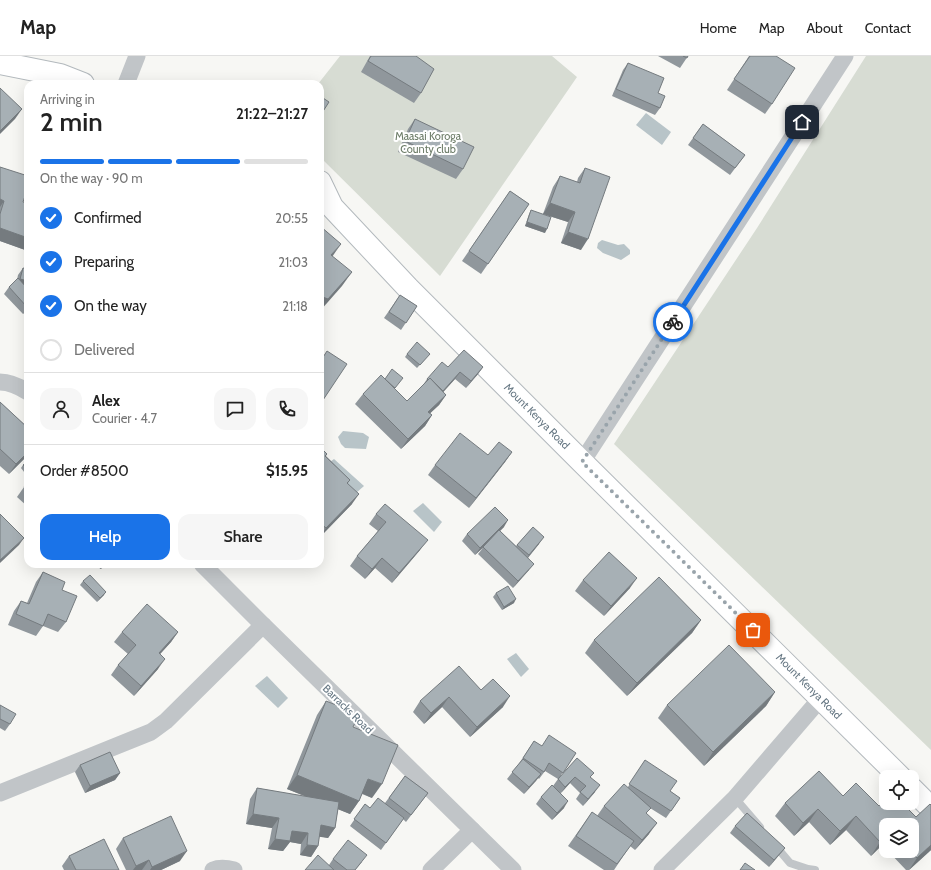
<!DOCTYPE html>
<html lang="en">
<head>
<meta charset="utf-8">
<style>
  :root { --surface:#fff; --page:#f6f6f6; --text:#222; --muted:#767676; --line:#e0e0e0; --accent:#1a73e8 }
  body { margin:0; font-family:Cabin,sans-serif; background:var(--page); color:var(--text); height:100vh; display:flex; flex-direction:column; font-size:15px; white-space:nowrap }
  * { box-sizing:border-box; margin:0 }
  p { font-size:13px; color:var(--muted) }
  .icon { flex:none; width:22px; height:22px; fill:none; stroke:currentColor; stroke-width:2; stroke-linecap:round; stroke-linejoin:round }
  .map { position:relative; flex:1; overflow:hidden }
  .side { position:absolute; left:24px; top:24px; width:300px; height:488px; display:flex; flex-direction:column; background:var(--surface); border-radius:12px; box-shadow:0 4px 16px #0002 }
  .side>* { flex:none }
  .buttons { position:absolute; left:879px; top:714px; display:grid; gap:8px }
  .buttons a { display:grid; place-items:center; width:40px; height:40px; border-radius:8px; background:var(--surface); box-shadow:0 4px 16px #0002; font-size:20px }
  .pin { position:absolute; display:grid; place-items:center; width:34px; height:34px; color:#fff; margin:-17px; border-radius:8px; box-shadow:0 2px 6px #0006 }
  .courier { position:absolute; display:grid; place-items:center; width:40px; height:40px; margin:-20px; border:3px solid #1a73e8; border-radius:50%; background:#fff; color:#222; box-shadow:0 1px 5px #0007 }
  .head em { font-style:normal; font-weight:600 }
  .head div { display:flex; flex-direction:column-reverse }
  .head { display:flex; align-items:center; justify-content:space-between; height:68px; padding:0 16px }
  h1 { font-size:26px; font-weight:600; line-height:30px }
  .bar { display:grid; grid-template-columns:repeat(4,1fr); gap:6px 4px; align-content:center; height:48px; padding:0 16px }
  .bar i { height:5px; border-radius:3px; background:var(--line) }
  .bar .current { background:var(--accent) }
  .bar p { grid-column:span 4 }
  .line { display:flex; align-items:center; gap:10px; padding:0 16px; border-top:1px solid var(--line) }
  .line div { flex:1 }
  .round { display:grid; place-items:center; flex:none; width:42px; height:42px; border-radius:12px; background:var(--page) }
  ol { padding:0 16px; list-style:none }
  li { display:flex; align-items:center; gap:12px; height:44px }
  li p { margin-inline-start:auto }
  li .icon { padding:4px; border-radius:50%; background:var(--accent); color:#fff; stroke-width:4 }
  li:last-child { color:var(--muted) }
  li i { width:22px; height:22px; border:2px solid var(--line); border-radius:50% }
  .button { display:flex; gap:8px; margin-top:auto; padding:8px 16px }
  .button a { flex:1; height:46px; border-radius:12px; background:var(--accent); color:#fff; font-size:16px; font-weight:600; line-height:46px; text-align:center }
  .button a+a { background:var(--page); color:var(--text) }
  header { display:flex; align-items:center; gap:24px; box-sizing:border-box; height:56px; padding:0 20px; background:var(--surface); border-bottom:1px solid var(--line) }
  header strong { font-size:19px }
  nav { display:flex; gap:22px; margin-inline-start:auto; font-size:14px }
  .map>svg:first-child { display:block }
  .green { fill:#d7dcd3 }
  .water { fill:#b8c4c8 }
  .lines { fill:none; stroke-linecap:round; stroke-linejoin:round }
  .secondary-casing { stroke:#b3b9bd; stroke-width:24 }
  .service { stroke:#c1c5c8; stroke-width:8 }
  .minor { stroke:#c1c5c8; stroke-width:17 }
  .secondary { stroke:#fff; stroke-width:22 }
  .wall { fill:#90979c }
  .shaded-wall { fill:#757b7f }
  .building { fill:#a7b0b5; stroke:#757b7f }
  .done { stroke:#99a4ab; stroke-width:4; stroke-dasharray:0 7.2 }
  .route { stroke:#1a73e8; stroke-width:5 }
  .labels { text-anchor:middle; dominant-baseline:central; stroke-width:4; stroke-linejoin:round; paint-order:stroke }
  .park-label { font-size:11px; fill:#6b7b66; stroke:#fff }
  .street-label { font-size:11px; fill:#677884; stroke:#fff }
</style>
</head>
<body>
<header>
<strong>Map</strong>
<nav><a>Home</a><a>Map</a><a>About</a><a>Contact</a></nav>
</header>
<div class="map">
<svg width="931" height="814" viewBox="0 0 931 814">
  <rect width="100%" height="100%" fill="#f7f7f4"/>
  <!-- green -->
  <g class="green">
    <polygon points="340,0 552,0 577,21 440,220 320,101 320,28 318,28"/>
    <polygon points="866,0 931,0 931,694 614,388 757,172"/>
  </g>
  <!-- water -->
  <g class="water">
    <polygon points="646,57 671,76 662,89 636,69"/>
    <polygon points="602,184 618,189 624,188 630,194 630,198 621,204 603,197 597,192 598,187"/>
    <polygon points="343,375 363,377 369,381 366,393 345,392 341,388 338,381"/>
    <polygon points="334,403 364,430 356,437 326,409"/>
    <polygon points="423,447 442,466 434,476 413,455"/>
    <polygon points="516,597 529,613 521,621 507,603"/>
    <polygon points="267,620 288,642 278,652 255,630"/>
  </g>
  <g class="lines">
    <defs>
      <g id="secondary">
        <polyline points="0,7 60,19 83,28"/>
        <polyline points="320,126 332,151 408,232 582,406 900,721"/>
        <polyline points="912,733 931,752"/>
      </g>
    </defs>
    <!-- secondary casing -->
    <use href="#secondary" class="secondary-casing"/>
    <!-- service -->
    <g class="service">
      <polyline points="735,742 760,771"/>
      <polyline points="774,788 790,807 808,813 815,814"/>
    </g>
    <!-- minor -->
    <g class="minor">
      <polyline points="126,28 137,0"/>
      <path d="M0,326c10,0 20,5 28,10"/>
      <polyline points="582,406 845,0"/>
      <polyline points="202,508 263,569 513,814"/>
      <polyline points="0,737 151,676 166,665 263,569"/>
      <path d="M213,814c7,-3 14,-2 21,0"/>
      <polyline points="431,814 472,774"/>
      <polyline points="662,814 735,742 821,642"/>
    </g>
    <!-- secondary -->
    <use href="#secondary" class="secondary"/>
  </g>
  <!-- wall -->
  <g class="wall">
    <polygon points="370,0 416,0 421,37 414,47 361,16"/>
    <polygon points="658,0 688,0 680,12"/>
    <polygon points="749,0 776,0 772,48 765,58 727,34"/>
    <polygon points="628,7 658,37 660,52 655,59 612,40 623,14"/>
    <polygon points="415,63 463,113 456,123 398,96 408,73"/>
    <polygon points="703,68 745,99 730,119 688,89"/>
    <polygon points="0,111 23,146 28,147 28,195 0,185"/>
    <polygon points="585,112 581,194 561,187 568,166 543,158 553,131 560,120 577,126 578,122"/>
    <polygon points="510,135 529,148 481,218 462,205"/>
    <polygon points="531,154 545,177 525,170 529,158"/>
    <polygon points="23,212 28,213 28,253 23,258 4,238 9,231 17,224 18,219"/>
    <polygon points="400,239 417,250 401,274 384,262"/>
    <polygon points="407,298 427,301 417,312 405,301"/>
    <polygon points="448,311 483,311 478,318 466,332 455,323 443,336 446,339 439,349 430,357 432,359 425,370 401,393 355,348 363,338 395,333 407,345 423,329 427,323"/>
    <polygon points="0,346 28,372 28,399 9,418 0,410"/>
    <polygon points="320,391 327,398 326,400 350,424 348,427 352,448 320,481"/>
    <polygon points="512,396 505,406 469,452 428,419 435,409 488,399"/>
    <polygon points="28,405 28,421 21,412 23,409"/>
    <polygon points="28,426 28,451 17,441 24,431"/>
    <polygon points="376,458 420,494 392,527 375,512 365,523 350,510 357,500 378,475 369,468"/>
    <polygon points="504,471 500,475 516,490 533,471 539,488 528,502 529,514 513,532 478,498 483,492 475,499 462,485 467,478"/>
    <polygon points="52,508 63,508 54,512"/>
    <polygon points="73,508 84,508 75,512"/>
    <polygon points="98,508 111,508 100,513"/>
    <polygon points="43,516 62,534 66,566 58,576 43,570 36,580 8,569 14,555 21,545 27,547 36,526"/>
    <polygon points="583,524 630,532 604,560 575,535"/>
    <polygon points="83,525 104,539 97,546 80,529"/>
    <polygon points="496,537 514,547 502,554 493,541"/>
    <polygon points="701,564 692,577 627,640 585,597 594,584"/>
    <polygon points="122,576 178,576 171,586 160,598 158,613 134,640 111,619 118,609 128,598 114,586"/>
    <polygon points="481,634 503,651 470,681 442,651 424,668 413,656 420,645"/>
    <polygon points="775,636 766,650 704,710 658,662 667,649"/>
    <polygon points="326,645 353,671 372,742 362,738 359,745 350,758 338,753 335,772 328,782 319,780 318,790 311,801 300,799 301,788 290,786 283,795 268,793 272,772 246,768 250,743 257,732 307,741 287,733 317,659"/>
    <polygon points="0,649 10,668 5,675 0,672"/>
    <polygon points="534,685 541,690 576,697 561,719 591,721 595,736 583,750 576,743 580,737 570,727 561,737 564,752 552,764 536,748 541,741 553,730 558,723 545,715 539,723 538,722 524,738 507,723 518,709"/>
    <polygon points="645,704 670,735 680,742 666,762 650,752 646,758 649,778 635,794 630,790 614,814 604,814 568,790 592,756 597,760 604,750 628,731"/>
    <polygon points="80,709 120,717 115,724 85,737 75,716"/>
    <polygon points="405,720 428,737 406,766 403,763 381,794 350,770 365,748 370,752 385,747"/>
    <polygon points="843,740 879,750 931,794 909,814 906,814 888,795 912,795 886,769 886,793 882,789 871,800 846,774 830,789 809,766 794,780 775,760 785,747"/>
    <polygon points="735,770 785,792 780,798 769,811 730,777"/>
    <polygon points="123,782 180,805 161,814 126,814 116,793"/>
    <polygon points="69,800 119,814 64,814 62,810"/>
    <polygon points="333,803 362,806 355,814 305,814 329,809"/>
  </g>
  <!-- shaded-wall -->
  <g class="shaded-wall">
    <polygon points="22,53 15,63 0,78 0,75"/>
    <polygon points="0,143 4,145 0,151"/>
    <polygon points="550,147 575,156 568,166 543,158"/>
    <polygon points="527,166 547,173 545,177 525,170"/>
    <polygon points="0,172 28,182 28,195 0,185"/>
    <polygon points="568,176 588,183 581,194 561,187"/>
    <polygon points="341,188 332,201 331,199"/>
    <polygon points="352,216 342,230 320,255 320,240"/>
    <polygon points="20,223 28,225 28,234 15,230"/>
    <polygon points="28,251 28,253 23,258"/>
    <polygon points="483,311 478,318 466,332 471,325"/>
    <polygon points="460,316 455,323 437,343 442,336"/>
    <polygon points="446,339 439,349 421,366 428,356"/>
    <polygon points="432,359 425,370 401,393 408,383"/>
    <polygon points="28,396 28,399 9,418 16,408"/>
    <polygon points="512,396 505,406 469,452 476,442"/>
    <polygon points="359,438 352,448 320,481 326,472"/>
    <polygon points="508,464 504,471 475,499 480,492"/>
    <polygon points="544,481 539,488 524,506 529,499"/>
    <polygon points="24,482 19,489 0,507 0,504"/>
    <polygon points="428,484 420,494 392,527 399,517"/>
    <polygon points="382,502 375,512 365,523 372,513"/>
    <polygon points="57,508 63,508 54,512"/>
    <polygon points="78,508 84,508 75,512"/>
    <polygon points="103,508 111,508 100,513"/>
    <polygon points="534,508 529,514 513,532 518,525"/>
    <polygon points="637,522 630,532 604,560 611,550"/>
    <polygon points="106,536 104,539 97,546 100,542"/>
    <polygon points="516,543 514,547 502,554 504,551"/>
    <polygon points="701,564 692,577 627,640 637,627"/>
    <polygon points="178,576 171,586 152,607 159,597"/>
    <polygon points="165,603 158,613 134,640 141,630"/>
    <polygon points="775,636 766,650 704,710 713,696"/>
    <polygon points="510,640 503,651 470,681 477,671"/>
    <polygon points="449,641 442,651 424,668 431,657"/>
    <polygon points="120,717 115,724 85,737 90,730"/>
    <polygon points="541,718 536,725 524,738 529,731"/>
    <polygon points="297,719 359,745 350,758 287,733"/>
    <polygon points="575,721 570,727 561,737 565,731"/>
    <polygon points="368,723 382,728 372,742 359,736"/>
    <polygon points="600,729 595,736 583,750 588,743"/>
    <polygon points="568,745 564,752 552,764 557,757"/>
    <polygon points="818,753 809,766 794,780 803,767"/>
    <polygon points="253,758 279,762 272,772 246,768"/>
    <polygon points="856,760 846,774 830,789 840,775"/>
    <polygon points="657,767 649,778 635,794 642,784"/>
    <polygon points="321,769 335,772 328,782 314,780"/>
    <polygon points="292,775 308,777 301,788 290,786 283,795 268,793 275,783"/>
    <polygon points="886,781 886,784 882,789 871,800 880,786"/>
    <polygon points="307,789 318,790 311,801 300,799"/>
    <polygon points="931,789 931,794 909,814 917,802"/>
    <polygon points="785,792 780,798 769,811 774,804"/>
    <polygon points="187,795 180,805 161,814 150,814 152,811"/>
    <polygon points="149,804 142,814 133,814 136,810"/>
  </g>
  <!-- building -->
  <g class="building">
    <polygon points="371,0 416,0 434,13 421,37 368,5"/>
    <polygon points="683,0 688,0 687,2"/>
    <polygon points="750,0 776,0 795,12 772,48 734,23"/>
    <polygon points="628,7 664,22 658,37 665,40 660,52 616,33"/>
    <polygon points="0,32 22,53 0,75"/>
    <polygon points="320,40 329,46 320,60"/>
    <polygon points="415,63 474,91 463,113 405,85"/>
    <polygon points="703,68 745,99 735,112 693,82"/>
    <polygon points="0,111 28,120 28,131 23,146 28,147 28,182 0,172 0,158 4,145 0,143"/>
    <polygon points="585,112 610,121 588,183 568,176 575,156 550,147 560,120 580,127"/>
    <polygon points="510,135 529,148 488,208 469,195"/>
    <polygon points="531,154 551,161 547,173 527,166"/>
    <polygon points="320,170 341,188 331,199 352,216 328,243 320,240"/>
    <polygon points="23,212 28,213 28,225 20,223"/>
    <polygon points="18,222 28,233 28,251 27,251 9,231"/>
    <polygon points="400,239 417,250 406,267 389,256"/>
    <polygon points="417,286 430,298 420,309 407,298"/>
    <polygon points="464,294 483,311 471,325 460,316 443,335 430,322 428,324 427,323 442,306 448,311"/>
    <polygon points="327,295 347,308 321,347 320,347 320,306"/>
    <polygon points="392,313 403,322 395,332 385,323"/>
    <polygon points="381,319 407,345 430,322 446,339 428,356 432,359 408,383 363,338"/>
    <polygon points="0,346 28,372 28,396 16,408 0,393"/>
    <polygon points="460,377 488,399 499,386 512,396 476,442 435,409"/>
    <polygon points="320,391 327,398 325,400 350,424 347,427 359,438 326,472 320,467"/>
    <polygon points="28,405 28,414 23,409"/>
    <polygon points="28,426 28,435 24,431"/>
    <polygon points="385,448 428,484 399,517 382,502 372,513 357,500 386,466 376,458"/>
    <polygon points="495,451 508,464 480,492 467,478"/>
    <polygon points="0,458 24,482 0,504"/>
    <polygon points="533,471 544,481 529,499 517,489"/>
    <polygon points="499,474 534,508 518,525 483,491"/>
    <polygon points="609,496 637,522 611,550 583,524"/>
    <polygon points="43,516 65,526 62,534 77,540 66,566 48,558 43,570 16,558 21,545 29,548"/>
    <polygon points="90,519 106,536 100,542 83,525"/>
    <polygon points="659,521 701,564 637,627 594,584"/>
    <polygon points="508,530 516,543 504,551 496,537"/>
    <polygon points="147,548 178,576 159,597 165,603 141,630 118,609 136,589 122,576"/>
    <polygon points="729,589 775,636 713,696 667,649"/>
    <polygon points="459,610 481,634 493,623 510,640 477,671 449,641 431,657 420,645"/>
    <polygon points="326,645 359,658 353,671 398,689 382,728 368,723 359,745 297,719"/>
    <polygon points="0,649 16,658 10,668 0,663"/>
    <polygon points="549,679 576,697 563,717 549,707 544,716 523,702 534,685 542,690"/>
    <polygon points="110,696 120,717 90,730 80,709"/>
    <polygon points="577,702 594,717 590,721 600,729 588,743 580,736 586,730 575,721 565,731 558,723"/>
    <polygon points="523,703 541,718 529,731 512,716"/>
    <polygon points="645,704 677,725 670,735 680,742 671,755 629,728"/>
    <polygon points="819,715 843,740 856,727 879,750 886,744 886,747 902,747 916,761 930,748 931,749 931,789 917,802 910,795 912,795 912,769 886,769 886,781 880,786 856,760 840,775 818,753 803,767 785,747"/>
    <polygon points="405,720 428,737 411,759 389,742"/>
    <polygon points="624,728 651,752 646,757 657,767 642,784 604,750"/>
    <polygon points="552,729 568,745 557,757 541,741"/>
    <polygon points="257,732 339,746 335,772 321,769 318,790 307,789 308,777 292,775 290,785 275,783 279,762 253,758"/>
    <polygon points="378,742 404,762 386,787 354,763 365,748 370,752"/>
    <polygon points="592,756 634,785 617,808 576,780"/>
    <polygon points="747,757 785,792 774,804 735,770"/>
    <polygon points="171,760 187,795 152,811 149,804 136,810 123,782"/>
    <polygon points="104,783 119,814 76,814 69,800"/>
    <polygon points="348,784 367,799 355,814 347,814 333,803"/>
    <polygon points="318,799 334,814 305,814"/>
    <polygon points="745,807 755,814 740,814"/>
  </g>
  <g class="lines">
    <!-- done -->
    <polyline class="done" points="673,266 582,406 753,574"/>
    <!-- route -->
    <polyline class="route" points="673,266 802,66"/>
  </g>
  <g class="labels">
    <!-- park labels -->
    <g class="park-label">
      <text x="428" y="80">Maasai Koroga<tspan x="428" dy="13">County club</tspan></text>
    </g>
    <!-- street labels -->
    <g class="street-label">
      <text transform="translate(537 360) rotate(45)">Mount Kenya Road</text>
      <text transform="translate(809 630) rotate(45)">Mount Kenya Road</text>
      <text transform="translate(348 653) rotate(44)">Barracks Road</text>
    </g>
  </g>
</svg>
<div class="buttons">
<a><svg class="icon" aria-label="locate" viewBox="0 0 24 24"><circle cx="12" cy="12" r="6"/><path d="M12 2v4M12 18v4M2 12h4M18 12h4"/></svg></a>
<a><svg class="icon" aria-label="layers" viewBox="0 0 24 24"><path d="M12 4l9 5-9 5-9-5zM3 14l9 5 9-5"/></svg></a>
</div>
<div class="pin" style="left:753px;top:574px;background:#ea580c"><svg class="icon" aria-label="bag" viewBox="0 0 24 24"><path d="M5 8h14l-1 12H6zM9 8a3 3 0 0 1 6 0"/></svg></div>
<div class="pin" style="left:802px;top:66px;background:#1f2937"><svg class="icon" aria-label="home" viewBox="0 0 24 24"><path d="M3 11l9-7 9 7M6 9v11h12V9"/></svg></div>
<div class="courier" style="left:673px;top:266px"><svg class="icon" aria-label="bike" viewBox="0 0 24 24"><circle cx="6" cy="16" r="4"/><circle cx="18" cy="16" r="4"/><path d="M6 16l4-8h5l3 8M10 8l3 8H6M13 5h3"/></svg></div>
<section class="side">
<div class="head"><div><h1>2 min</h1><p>Arriving in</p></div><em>21:22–21:27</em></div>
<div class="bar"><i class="current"></i><i class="current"></i><i class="current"></i><i></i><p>On the way · 90 m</p></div>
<ol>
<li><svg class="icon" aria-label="check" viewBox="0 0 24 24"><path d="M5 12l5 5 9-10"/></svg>Confirmed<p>20:55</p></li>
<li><svg class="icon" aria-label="check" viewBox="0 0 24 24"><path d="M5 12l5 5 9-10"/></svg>Preparing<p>21:03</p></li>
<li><svg class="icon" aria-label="check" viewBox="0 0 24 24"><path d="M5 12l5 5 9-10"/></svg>On the way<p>21:18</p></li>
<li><i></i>Delivered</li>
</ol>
<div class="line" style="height:72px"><a class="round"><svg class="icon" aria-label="person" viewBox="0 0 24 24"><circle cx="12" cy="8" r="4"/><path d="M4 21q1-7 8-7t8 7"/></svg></a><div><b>Alex</b><p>Courier · 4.7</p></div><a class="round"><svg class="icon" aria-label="chat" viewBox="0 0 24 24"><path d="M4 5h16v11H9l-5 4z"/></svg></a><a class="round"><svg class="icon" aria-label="phone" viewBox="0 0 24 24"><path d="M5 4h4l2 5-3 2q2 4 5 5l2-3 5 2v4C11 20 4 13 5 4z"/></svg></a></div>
<div class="line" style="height:52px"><div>Order #8500</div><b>$15.95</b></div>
<div class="button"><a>Help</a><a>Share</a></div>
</section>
</div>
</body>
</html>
